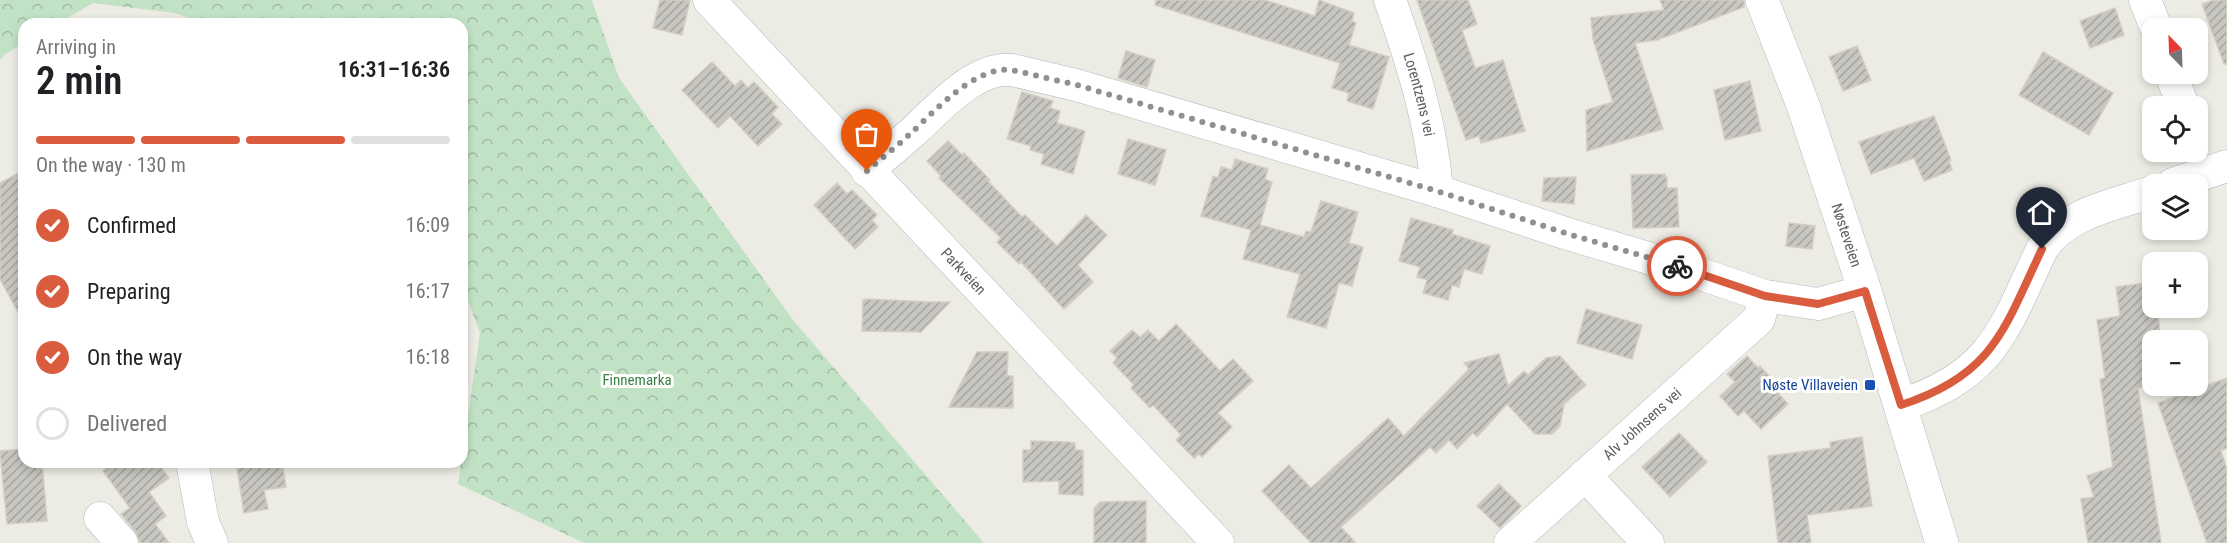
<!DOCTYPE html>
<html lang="en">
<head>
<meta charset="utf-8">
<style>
  :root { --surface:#fff; --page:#f6f6f6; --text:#202124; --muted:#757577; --line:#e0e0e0; --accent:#d95c3e }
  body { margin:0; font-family:"Roboto Condensed",sans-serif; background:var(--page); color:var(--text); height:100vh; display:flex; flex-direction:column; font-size:22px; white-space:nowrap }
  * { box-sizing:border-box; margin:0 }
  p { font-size:20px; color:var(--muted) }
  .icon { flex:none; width:33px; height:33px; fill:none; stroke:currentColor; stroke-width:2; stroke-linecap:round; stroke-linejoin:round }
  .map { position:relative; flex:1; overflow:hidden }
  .drawer { position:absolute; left:18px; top:18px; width:450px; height:450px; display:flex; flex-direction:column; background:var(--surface); border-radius:18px; box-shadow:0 3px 9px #0003 }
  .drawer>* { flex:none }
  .needle { width:39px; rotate:337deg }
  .fabs { position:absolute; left:2142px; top:18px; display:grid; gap:12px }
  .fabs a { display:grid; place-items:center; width:66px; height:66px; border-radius:12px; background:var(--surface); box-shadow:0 3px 9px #0003; font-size:30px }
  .pin { position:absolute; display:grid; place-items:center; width:51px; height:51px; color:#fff; margin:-62px -26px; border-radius:50% 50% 50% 0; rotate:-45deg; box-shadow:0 0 6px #0007 }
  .pin .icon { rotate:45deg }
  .courier { position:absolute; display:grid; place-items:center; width:60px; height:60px; margin:-30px; border:4px solid #d95c3e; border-radius:50%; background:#fff; color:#222; box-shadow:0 2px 8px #0007 }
  .head em { font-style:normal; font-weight:600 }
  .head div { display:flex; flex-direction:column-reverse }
  .head { display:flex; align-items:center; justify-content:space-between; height:102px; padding:0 18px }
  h1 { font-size:39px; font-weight:600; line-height:45px }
  .bar { display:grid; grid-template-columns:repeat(4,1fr); gap:9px 6px; align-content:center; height:72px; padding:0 18px }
  .bar i { height:8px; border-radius:4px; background:var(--line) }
  .bar .on { background:var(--accent) }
  .bar p { grid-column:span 4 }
  ol { padding:0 18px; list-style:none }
  li { display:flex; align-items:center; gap:18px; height:66px }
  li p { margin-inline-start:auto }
  li .icon { padding:6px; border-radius:50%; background:var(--accent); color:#fff; stroke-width:4 }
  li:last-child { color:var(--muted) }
  li i { width:33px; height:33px; border:3px solid var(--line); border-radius:50% }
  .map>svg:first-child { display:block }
  .forest { fill:url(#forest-crowns) }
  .building { fill:url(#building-hatch); stroke:#d1cec2; stroke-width:1.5 }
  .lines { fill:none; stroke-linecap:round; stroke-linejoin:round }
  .minor-casing { stroke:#b6b8bc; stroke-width:33 }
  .secondary-casing { stroke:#b7b9be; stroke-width:34 }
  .minor { stroke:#fff; stroke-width:32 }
  .secondary { stroke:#fff; stroke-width:33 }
  .done { stroke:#8f9090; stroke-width:6; stroke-dasharray:0 10.8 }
  .route { stroke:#d95c3e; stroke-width:8 }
  .transit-dot { fill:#1a4fb4; stroke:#fff; stroke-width:2 }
  .labels { text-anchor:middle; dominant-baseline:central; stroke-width:6; stroke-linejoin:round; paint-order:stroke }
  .street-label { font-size:15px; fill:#5c5e63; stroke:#fff }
  .park-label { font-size:15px; fill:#3d8148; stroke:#fff }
  .transit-label { font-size:15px; fill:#164399; stroke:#fff; text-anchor:end }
</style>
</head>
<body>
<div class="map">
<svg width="2227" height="543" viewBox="0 0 2227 543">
  <defs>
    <pattern id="forest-crowns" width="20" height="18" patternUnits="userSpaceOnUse" patternTransform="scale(1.5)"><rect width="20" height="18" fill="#c2e2c6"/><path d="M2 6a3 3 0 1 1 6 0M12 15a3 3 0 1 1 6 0" fill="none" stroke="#a1baa4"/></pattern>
    <pattern id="building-hatch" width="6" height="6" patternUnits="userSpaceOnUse" patternTransform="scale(1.5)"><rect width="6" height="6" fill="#c8c6c0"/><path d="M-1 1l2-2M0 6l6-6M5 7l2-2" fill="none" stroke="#a6a4a0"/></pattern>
  </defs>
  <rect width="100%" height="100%" fill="#edece4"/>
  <!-- forest -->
  <polygon class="forest" points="0,0 592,0 619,78 793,320 984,543 584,543 458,484 480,333 462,285 462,24 210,24 174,13 93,3 57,24 24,24 24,43 4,55 0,60"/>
  <!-- building -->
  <g class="building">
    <polygon points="660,0 690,0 682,35 653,28"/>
    <polygon points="1156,0 1265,0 1315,16 1319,0 1354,13 1352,21 1356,23 1349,45 1389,57 1373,109 1347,101 1349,93 1332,88 1340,63 1155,5"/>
    <polygon points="1417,0 1468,0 1477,24 1462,30 1475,68 1503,60 1525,131 1481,143 1479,136 1466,140"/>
    <polygon points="1660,0 1744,0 1744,7 1657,40 1635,43 1663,129 1587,151 1586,110 1613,102 1593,39 1591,18 1664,10"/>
    <polygon points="2214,0 2227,0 2227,64 2224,64 2202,4"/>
    <polygon points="2115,8 2124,35 2090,48 2080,21"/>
    <polygon points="1857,46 1871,80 1843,91 1829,57"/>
    <polygon points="1126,51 1155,60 1147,87 1118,78"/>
    <polygon points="2043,52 2113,93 2089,135 2019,95"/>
    <polygon points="712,62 735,86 741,80 748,88 754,82 778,107 772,114 782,124 758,146 730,116 718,128 682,90"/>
    <polygon points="1750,81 1761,131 1725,140 1714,90"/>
    <polygon points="1022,92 1053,101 1050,108 1060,111 1057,123 1085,131 1073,174 1041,164 1044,154 1030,150 1031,146 1007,139"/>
    <polygon points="1934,116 1951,160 1949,161 1952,170 1924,181 1914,158 1871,174 1859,142"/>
    <polygon points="1128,139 1166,150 1155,185 1118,174"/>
    <polygon points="948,141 962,155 964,153 990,180 988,181 1022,217 1025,215 1057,246 1086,215 1107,235 1078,265 1093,282 1064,309 1021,262 1019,264 997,242 1001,238 939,178 941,176 927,161"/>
    <polygon points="1235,159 1268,169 1265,179 1272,182 1260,225 1304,237 1306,231 1311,232 1321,201 1358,212 1349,243 1363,247 1352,286 1339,283 1326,328 1287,317 1300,274 1243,259 1251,230 1201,216 1213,176 1218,178 1221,167 1232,170"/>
    <polygon points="24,170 24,323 0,279 0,183"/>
    <polygon points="1665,174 1665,177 1667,177 1667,188 1677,188 1679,227 1633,228 1631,175"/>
    <polygon points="1576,177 1574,204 1542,201 1544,178"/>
    <polygon points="837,183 847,194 852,190 877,215 872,220 878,227 855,249 814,205"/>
    <polygon points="1411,218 1453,230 1452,234 1490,246 1482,274 1464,269 1459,287 1452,285 1448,300 1423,293 1427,280 1417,277 1420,267 1399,261"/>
    <polygon points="1789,223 1815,226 1812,249 1786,246"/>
    <polygon points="2152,282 2152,308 2157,308 2161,340 2152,340 2152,385 2138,388 2161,543 2088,543 2081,499 2094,497 2087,476 2113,467 2100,379 2105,378 2097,320 2120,316 2116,287"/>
    <polygon points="866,299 929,302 950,302 921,332 862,331 863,300"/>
    <polygon points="1586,309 1642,325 1632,359 1577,343"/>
    <polygon points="1176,324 1220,371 1233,359 1253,381 1218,413 1232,427 1202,457 1199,454 1194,458 1176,440 1181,435 1153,405 1150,408 1131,388 1134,385 1113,363 1117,358 1110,351 1132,330 1140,337 1148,330 1159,341"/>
    <polygon points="977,352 1008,352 1007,376 1013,376 1013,408 949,407"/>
    <polygon points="1499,354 1508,386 1524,371 1528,375 1546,358 1560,356 1586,385 1564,404 1560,426 1552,434 1535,434 1507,404 1477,437 1473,433 1457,449 1449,440 1436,453 1430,447 1341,527 1356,543 1311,543 1262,491 1289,465 1311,488 1388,418 1404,436 1469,369 1464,363"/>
    <polygon points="1747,356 1758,368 1760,366 1777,385 1773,388 1788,404 1761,429 1744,411 1738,416 1720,396 1735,382 1727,374"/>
    <polygon points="2227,378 2227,448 2221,451 2227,469 2227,543 2207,543 2158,403"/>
    <polygon points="1679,433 1707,462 1670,497 1642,467"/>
    <polygon points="1862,437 1872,506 1807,515 1811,543 1778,543 1768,456 1831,448 1830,442"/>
    <polygon points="1031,441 1068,442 1075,443 1075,450 1083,450 1083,495 1059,494 1059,481 1023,482 1023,450 1031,450"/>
    <polygon points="24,449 24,462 42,462 47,521 7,524 0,451"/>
    <polygon points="115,462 157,462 169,478 149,492 166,516 155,524 169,543 140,543 136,532 121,514 130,508 103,471"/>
    <polygon points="236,462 282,462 286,487 264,490 268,509 244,513"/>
    <polygon points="1499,484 1521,506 1500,528 1477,506"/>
    <polygon points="1146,501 1146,543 1094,543 1094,509 1100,502"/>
  </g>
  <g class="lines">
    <defs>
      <g id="minor">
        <path id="s1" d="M709,0l509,543"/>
        <path id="s2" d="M1390,0c22,62 42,125 47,191"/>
        <polyline points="2145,0 2156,28"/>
        <polyline points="2171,74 2183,106"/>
        <path d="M867,171c15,-13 31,-26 46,-39 25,-23 62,-66 99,-62l64,15 361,106 131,43 124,37 73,25 53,8 47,-13"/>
        <polyline points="2173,184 2227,166"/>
        <path d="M1901,405c93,-30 103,-76 141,-156 23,-36 72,-44 110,-57"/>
        <polyline points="192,462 203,522 212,543"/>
        <polyline points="1585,475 1648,543"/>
        <polyline points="100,518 122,543"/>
        <path id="s3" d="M1510,543l249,-224 6,-23"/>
      </g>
      <g id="secondary">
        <path id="s4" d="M1762,0l41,105 62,186 77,252"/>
      </g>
    </defs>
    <!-- minor casing -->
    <use href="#minor" class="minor-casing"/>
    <!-- secondary casing -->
    <use href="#secondary" class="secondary-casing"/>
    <!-- minor -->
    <use href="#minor" class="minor"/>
    <!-- secondary -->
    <use href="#secondary" class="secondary"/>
  </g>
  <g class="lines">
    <!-- done -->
    <path class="done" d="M867,171c14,-12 29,-24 42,-36 26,-24 65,-69 103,-65l65,15 360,106 131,43 109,32"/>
    <!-- route -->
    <path class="route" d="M1677,266l88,30 53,8 47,-13 36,114c93,-30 103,-76 141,-156"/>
  </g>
  <!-- markers -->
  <rect class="transit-dot" x="1864" y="379" width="12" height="12" rx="3"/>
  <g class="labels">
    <!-- street labels -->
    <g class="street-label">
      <text stroke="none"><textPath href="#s2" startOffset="99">Lorentzens vei</textPath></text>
      <text stroke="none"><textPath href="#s4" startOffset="250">Nøsteveien</textPath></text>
      <text stroke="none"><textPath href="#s1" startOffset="372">Parkveien</textPath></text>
      <text stroke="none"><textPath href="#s3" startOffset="178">Alv Johnsens vei</textPath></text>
    </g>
    <!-- park labels -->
    <g class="park-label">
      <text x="637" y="380">Finnemarka</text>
    </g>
    <!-- transit labels -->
    <g class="transit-label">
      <text x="1858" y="385">Nøste Villaveien</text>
    </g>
  </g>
</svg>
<div class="fabs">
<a><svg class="needle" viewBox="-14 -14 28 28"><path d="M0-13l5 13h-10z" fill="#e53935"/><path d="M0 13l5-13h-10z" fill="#757577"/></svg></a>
<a><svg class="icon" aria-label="locate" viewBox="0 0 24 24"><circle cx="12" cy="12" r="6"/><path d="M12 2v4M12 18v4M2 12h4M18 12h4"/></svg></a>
<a><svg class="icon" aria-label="layers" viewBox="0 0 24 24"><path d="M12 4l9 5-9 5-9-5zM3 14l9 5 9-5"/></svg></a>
<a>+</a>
<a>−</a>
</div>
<div class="pin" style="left:867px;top:171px;background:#ea580c"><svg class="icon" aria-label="bag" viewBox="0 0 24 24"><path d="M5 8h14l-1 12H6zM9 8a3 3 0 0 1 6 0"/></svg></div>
<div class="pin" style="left:2042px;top:249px;background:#1f2937"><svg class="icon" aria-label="home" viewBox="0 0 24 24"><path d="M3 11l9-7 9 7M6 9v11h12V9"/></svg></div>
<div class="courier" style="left:1677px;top:266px"><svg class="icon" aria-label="bike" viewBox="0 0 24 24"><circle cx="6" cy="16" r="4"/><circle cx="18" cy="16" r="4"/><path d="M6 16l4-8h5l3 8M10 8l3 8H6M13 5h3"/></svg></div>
<section class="drawer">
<div class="head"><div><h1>2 min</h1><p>Arriving in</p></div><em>16:31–16:36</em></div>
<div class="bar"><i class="on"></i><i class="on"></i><i class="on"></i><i></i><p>On the way · 130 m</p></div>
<ol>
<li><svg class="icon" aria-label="check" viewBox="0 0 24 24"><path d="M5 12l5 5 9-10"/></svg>Confirmed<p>16:09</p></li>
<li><svg class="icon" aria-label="check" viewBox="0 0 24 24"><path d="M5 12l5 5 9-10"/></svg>Preparing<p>16:17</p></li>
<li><svg class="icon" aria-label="check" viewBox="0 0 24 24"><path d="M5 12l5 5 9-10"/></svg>On the way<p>16:18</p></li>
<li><i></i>Delivered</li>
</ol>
</section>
</div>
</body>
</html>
